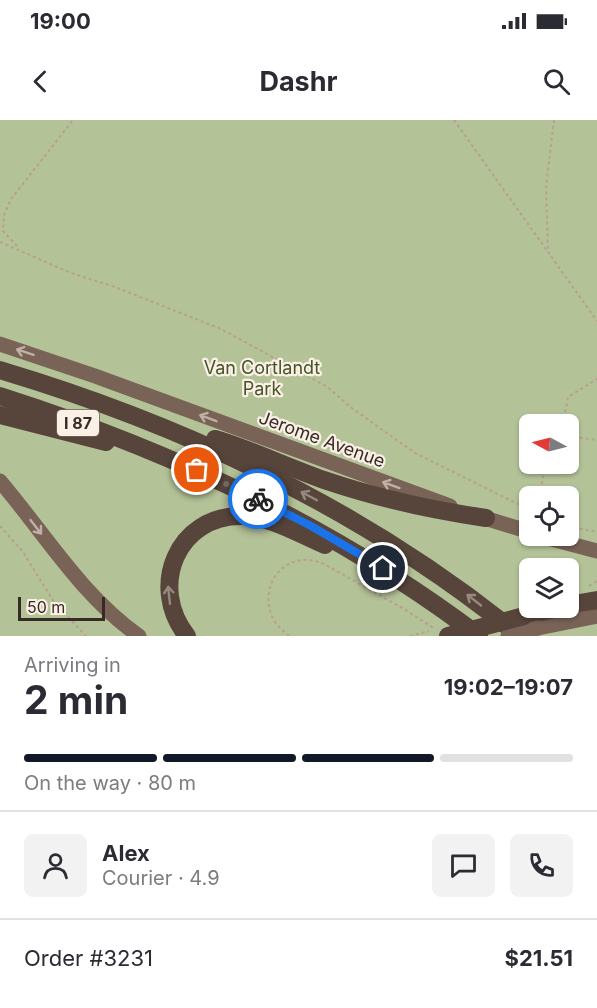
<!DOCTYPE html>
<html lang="en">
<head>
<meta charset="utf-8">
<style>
  :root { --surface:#fff; --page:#f2f2f3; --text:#2b2b33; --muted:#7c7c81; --line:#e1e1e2; --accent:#111827 }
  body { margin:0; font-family:Inter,sans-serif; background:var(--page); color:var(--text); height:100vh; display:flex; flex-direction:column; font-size:22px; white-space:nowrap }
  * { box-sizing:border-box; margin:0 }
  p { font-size:20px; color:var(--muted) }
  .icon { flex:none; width:33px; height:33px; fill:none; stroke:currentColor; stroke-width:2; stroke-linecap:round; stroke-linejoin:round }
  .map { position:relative; height:516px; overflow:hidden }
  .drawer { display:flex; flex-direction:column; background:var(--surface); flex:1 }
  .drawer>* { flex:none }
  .needle { width:39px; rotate:277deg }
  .controls { position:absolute; left:519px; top:294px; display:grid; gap:12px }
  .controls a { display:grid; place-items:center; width:60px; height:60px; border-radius:9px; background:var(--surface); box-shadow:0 2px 4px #0004; font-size:30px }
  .scale { position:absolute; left:18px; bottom:15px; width:87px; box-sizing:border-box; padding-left:6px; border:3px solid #362b26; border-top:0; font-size:16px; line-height:21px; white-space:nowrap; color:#362b26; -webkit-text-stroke:4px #faf0e5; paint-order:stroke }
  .pin { position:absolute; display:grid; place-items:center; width:51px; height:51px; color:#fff; margin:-26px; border:3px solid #fff; border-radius:50%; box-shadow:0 2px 6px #0007 }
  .courier { position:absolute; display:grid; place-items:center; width:60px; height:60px; margin:-30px; border:4px solid #1a73e8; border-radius:50%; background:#fff; color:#222; box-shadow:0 2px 8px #0007 }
  .overview em { font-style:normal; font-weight:700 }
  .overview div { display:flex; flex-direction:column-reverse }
  .overview { display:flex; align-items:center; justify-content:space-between; height:102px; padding:0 24px }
  h1 { font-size:39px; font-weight:700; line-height:45px }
  .bar { display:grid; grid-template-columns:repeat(4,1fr); gap:9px 6px; align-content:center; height:72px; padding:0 24px }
  .bar i { height:8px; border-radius:4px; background:var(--line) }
  .bar .current { background:var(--accent) }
  .bar p { grid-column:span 4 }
  .line { display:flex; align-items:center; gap:15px; padding:0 24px; border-top:2px solid var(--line) }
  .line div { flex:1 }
  .round { display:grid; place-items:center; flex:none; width:63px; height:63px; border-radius:9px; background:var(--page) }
  .status { display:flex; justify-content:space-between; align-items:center; height:42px; padding:0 30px; background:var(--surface); direction:ltr }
  .status svg { height:16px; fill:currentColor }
  header { display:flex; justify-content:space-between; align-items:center; height:78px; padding:0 24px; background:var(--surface); font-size:27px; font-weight:700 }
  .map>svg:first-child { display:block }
  .green { fill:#b4c298; fill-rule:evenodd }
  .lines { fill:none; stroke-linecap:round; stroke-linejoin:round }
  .path { stroke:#b7a08e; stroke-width:2; stroke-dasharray:3 3; stroke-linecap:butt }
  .major { stroke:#796256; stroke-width:15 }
  .highway { stroke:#57453c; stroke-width:18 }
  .major-bridge { stroke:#796256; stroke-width:15 }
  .highway-bridge { stroke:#57453c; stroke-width:18 }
  .oneway { stroke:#c0b0a5 }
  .oneway2 { stroke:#988980 }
  .done { stroke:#786c64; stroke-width:6; stroke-dasharray:0 10.8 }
  .route { stroke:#1a73e8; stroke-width:8 }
  .labels { text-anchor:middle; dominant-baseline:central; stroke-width:4.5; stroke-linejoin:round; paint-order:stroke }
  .shield { fill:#faf0e5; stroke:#71665f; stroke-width:1.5 }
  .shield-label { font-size:16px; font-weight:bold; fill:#362b26 }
  .park-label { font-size:18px; fill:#455528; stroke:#faf0e5 }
  .street-label { font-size:18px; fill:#362b26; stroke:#faf0e5 }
</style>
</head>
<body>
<div class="status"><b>19:00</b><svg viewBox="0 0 49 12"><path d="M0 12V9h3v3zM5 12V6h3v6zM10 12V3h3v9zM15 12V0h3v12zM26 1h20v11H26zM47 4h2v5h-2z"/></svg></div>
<header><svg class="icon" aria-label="back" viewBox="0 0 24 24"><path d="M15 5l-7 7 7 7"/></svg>Dashr<svg class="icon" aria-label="search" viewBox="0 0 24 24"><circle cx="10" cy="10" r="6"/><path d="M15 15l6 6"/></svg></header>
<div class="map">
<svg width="597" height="516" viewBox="0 0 597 516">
  <rect width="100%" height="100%" fill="#f3e6d8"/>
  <!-- green -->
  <path class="green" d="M0,0h597v516h-597zM530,304h38v40h-38zM530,376h38v40h-38zM530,448h38v40h-38z"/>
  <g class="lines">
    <!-- path -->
    <g class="path">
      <polyline points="454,0 548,132"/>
      <polyline points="554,0 546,67 548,132 597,201"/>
      <polyline points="0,122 71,153 115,167 221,209 326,266 353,289 415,333 530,390"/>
      <polyline points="17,126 3,111 4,95 11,79 73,0"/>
      <polyline points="563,304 568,277 597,259"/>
      <polyline points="568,316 597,320"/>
      <polyline points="540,376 545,344"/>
      <polyline points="0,406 23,432 54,482 86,516"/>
      <polyline points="568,406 597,412"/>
      <polyline points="589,466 597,461"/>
      <path d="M289,516c-7,-6 -15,-13 -18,-22 -12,-35 20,-67 55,-49l78,44 31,20"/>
      <polyline points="410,516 429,511"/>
    </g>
    <!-- major -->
    <g class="major">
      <polyline points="0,224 95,256 450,386"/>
      <path d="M0,361c45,53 81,114 139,155"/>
      <polyline points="475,395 530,412"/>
      <polyline points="540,416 597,431"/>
      <polyline points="538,508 597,496"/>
    </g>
    <!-- highway -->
    <g class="highway">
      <path d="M0,250c184,55 361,139 511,259"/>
      <path d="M0,276c172,55 335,131 479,240"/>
      <polyline points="0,295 106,322"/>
      <path d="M215,319c37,11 72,28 109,41 53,18 107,30 162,38"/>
      <polyline points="568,485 597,480"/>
      <polyline points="524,496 559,488"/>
      <path d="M187,516c-39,-49 -10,-121 55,-120 28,0 57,18 83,29"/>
    </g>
    <!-- major-bridge -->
    <polyline class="major-bridge" points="508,516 538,508"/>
    <!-- highway-bridge -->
    <polyline class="highway-bridge" points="448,516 524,496"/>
  </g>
  <!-- one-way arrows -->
  <defs><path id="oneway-shaft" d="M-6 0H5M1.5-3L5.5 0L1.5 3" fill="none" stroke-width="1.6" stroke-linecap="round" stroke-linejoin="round" transform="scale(1.5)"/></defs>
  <g class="oneway">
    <use href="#oneway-shaft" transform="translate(25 232) rotate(-162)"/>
    <use href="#oneway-shaft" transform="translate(208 298) rotate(-159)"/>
    <use href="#oneway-shaft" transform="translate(391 365) rotate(-160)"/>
    <use href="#oneway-shaft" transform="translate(36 407) rotate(52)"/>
  </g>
  <g class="oneway2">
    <use href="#oneway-shaft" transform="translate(309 376) rotate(-152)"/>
    <use href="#oneway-shaft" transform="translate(169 475) rotate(-96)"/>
    <use href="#oneway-shaft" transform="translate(474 480) rotate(-142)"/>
  </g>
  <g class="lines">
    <!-- done -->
    <polyline class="done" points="197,350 258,379"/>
    <!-- route -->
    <polyline class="route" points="258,379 311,406 383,448"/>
  </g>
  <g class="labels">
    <!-- shield labels -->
    <rect class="shield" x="57" y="290" width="42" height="26" rx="4.5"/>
    <g class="shield-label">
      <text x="78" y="303">I 87</text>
    </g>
    <!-- park labels -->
    <g class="park-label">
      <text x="262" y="247">Van Cortlandt<tspan x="262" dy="21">Park</tspan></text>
    </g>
    <!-- street labels -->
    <g class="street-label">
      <text transform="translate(322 319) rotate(20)">Jerome Avenue</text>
    </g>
  </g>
</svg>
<div class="controls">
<a><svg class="needle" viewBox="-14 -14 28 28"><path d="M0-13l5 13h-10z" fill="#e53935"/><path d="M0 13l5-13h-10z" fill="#7c7c81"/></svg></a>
<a><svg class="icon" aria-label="locate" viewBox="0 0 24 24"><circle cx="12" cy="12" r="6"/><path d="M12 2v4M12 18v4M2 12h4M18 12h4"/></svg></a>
<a><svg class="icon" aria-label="layers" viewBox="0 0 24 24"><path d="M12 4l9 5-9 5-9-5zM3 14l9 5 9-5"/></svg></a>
</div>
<div class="scale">50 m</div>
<div class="pin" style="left:197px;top:350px;background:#ea580c"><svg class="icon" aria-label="bag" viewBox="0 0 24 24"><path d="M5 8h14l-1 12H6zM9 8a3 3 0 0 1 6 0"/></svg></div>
<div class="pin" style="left:383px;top:448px;background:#1f2937"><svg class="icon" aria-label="home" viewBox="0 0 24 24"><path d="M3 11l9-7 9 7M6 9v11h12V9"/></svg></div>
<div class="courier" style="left:258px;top:379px"><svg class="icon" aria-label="bike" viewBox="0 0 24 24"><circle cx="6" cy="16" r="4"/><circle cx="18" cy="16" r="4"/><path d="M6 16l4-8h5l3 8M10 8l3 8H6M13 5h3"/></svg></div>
</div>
<section class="drawer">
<div class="overview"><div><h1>2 min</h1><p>Arriving in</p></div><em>19:02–19:07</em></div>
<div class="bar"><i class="current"></i><i class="current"></i><i class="current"></i><i></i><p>On the way · 80 m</p></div>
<div class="line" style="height:108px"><a class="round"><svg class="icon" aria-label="person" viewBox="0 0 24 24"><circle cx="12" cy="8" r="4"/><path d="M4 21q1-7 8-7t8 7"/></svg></a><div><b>Alex</b><p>Courier · 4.9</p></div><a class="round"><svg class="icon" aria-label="chat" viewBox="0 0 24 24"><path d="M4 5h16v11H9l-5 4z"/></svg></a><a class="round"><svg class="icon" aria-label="phone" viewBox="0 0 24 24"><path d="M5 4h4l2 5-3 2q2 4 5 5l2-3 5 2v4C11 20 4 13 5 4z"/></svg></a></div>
<div class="line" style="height:78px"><div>Order #3231</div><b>$21.51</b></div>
</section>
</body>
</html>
